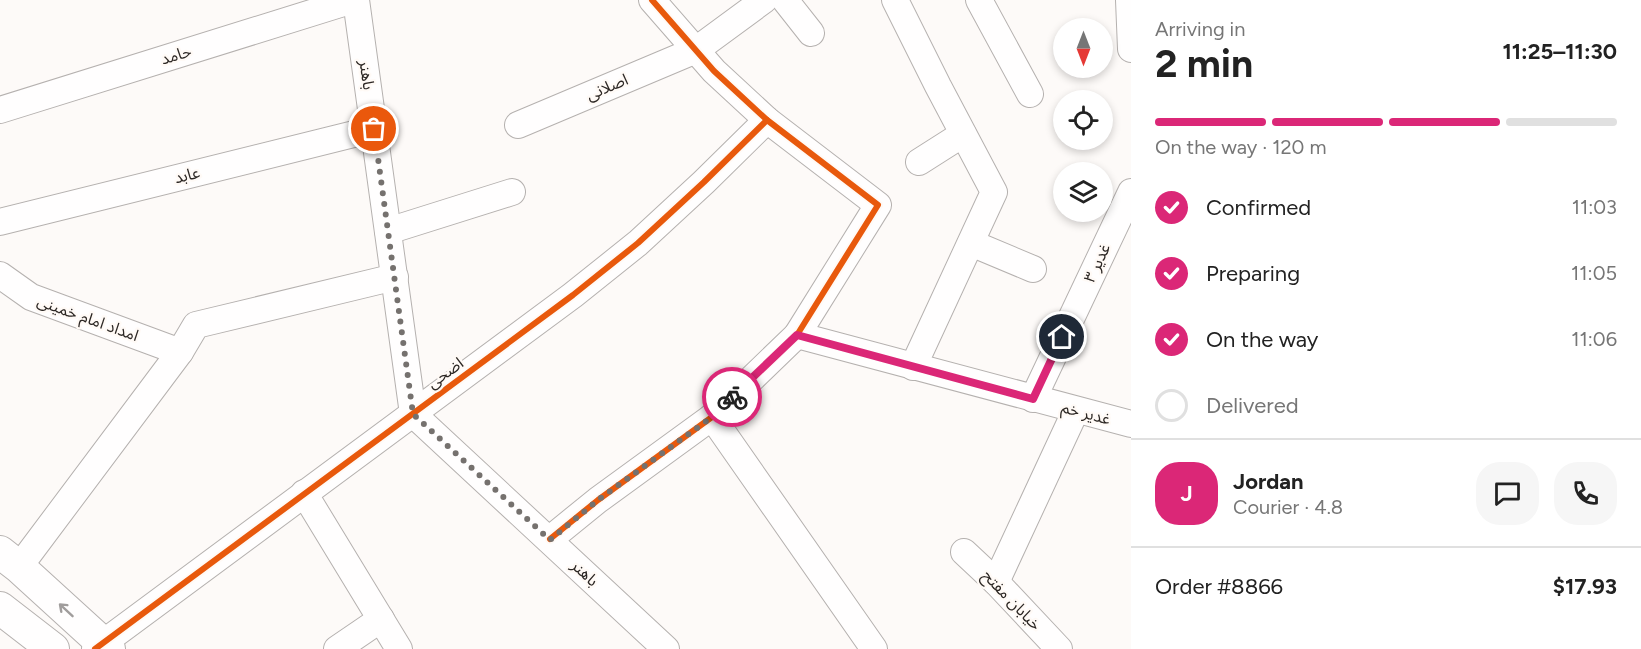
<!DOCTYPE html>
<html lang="en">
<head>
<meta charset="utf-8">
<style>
  :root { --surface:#fff; --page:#f6f6f6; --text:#222; --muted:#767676; --line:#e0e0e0; --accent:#db2777 }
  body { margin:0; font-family:Figtree,"Noto Sans Arabic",sans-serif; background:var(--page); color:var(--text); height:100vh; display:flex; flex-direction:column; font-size:22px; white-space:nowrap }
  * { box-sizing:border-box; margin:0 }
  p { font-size:20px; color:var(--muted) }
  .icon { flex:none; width:33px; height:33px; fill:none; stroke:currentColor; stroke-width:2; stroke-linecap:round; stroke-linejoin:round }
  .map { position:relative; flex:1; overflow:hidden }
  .sheet { display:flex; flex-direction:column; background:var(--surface); width:510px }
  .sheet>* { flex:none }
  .needle { width:39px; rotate:180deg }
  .fabs { position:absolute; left:1053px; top:18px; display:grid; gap:12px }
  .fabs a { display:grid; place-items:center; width:60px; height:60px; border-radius:50%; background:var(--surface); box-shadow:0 3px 9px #0003; font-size:30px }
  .pin { position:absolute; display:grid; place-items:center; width:51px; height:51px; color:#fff; margin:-26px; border:3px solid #fff; border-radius:50%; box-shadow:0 2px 6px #0007 }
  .courier { position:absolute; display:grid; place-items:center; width:60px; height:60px; margin:-30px; border:4px solid #db2777; border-radius:50%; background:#fff; color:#222; box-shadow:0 2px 8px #0007 }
  .summary em { font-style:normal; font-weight:700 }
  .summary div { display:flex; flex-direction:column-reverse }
  .summary { display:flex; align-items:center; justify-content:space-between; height:102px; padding:0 24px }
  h1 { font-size:39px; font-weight:700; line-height:45px }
  .bar { display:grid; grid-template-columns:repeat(4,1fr); gap:9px 6px; align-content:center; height:72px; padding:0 24px }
  .bar i { height:8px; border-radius:4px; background:var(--line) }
  .bar .active { background:var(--accent) }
  .bar p { grid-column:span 4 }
  .line { display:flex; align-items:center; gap:15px; padding:0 24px; border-top:2px solid var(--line) }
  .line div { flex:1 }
  .round { display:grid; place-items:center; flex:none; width:63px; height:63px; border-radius:24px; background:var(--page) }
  ol { padding:0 24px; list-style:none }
  li { display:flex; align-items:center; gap:18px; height:66px }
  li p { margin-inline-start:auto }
  li .icon { padding:6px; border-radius:50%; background:var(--accent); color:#fff; stroke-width:4 }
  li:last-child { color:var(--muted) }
  li i { width:33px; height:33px; border:3px solid var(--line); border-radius:50% }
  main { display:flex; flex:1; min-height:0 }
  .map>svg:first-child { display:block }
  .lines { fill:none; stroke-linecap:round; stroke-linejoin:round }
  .minor-casing { stroke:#b5b1af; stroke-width:28 }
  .major-casing { stroke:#b5b1af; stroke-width:34 }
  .minor { stroke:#fffefe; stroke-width:26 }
  .major { stroke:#fffefe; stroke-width:32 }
  .cycleway-casing { stroke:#fffaf6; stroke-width:10 }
  .cycleway { stroke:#e8590c; stroke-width:6 }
  .oneway { stroke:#a09d9c }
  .done { stroke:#75716e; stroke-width:6; stroke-dasharray:0 10.8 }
  .route { stroke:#db2777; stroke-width:8 }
  .labels { text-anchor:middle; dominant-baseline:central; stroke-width:4.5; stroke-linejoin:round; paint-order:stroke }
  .street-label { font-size:16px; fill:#2c2724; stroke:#fffaf6 }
</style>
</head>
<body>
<main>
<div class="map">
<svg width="1131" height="649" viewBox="0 0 1131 649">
  <rect width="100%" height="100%" fill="#fdfaf8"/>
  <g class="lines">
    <defs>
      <g id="minor">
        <polyline points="356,0 413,414 666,649"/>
        <polyline points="785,0 811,33"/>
        <polyline points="895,0 938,86 994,192 913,367"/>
        <polyline points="979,0 1030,94"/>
        <polyline points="1129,0 1131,49"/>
        <polyline points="0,110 353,0"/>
        <polyline points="518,125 696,50 764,0"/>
        <polyline points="919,162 963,134"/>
        <polyline points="0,222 374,129"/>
        <polyline points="388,231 512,192"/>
        <polyline points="971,243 1033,269"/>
        <polyline points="0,275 31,297 180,352"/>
        <polyline points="797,335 1131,424"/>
        <polyline points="1033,399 1131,192"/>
        <polyline points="712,417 874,649"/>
        <polyline points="304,493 399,649"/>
        <polyline points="550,539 598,500 712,417 797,335 878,205 767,120 714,71 652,0"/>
        <polyline points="964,552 996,582 1059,649"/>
        <polyline points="19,567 180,352 196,325 395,277"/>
        <polyline points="996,582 1076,410"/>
        <polyline points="95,649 573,295 638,243 704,182 767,120"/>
        <polyline points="337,649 381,619"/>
      </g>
      <g id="major">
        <polyline points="0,552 19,567 109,649"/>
        <polyline points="0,608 53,649"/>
      </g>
    </defs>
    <!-- minor casing -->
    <use href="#minor" class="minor-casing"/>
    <!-- major casing -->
    <use href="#major" class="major-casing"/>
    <!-- minor -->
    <use href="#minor" class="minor"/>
    <!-- major -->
    <use href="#major" class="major"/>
    <defs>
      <g id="cycleway">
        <polyline points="550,539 598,500 712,417 797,335 878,205 767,120 714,71 652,0"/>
        <polyline points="95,649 573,295 638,243 704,182 767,120"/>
      </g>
    </defs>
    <!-- cycleway casing -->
    <use href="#cycleway" class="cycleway-casing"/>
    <!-- cycleway -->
    <use href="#cycleway" class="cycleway"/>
  </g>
  <!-- one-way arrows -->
  <defs><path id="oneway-shaft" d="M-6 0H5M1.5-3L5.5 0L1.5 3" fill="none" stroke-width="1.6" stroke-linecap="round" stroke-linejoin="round" transform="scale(1.5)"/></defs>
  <use class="oneway" href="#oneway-shaft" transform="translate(66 610) rotate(-137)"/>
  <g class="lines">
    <!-- done -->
    <polyline class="done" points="374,129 413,414 550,540 598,500 712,417 732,397"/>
    <!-- route -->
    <polyline class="route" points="732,397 797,335 1033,399 1062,337"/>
  </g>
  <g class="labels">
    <!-- street labels -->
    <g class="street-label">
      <text transform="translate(176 55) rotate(-17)">حامد</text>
      <text transform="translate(367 75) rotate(82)">باهنر</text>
      <text transform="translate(607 87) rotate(-23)">اصلانی</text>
      <text transform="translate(187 175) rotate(-14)">عابد</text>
      <text transform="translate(1097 263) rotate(-65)">غدیر ۳</text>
      <text transform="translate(88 318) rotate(20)">امداد امام خمینی</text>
      <text transform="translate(445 373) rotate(-36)">اضحی</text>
      <text transform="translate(1086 413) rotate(15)">غدیر خم</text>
      <text transform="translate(585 573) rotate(43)">باهنر</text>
      <text transform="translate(1012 600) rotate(46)">خیابان مفتح</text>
    </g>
  </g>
</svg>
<div class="fabs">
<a><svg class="needle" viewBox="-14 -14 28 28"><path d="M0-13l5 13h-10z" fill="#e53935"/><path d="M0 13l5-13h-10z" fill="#767676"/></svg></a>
<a><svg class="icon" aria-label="locate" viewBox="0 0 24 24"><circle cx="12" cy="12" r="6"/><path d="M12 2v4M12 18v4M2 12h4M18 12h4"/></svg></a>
<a><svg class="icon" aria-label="layers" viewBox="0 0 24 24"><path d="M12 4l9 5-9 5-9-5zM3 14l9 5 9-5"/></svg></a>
</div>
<div class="pin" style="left:374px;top:129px;background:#ea580c"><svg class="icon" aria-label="bag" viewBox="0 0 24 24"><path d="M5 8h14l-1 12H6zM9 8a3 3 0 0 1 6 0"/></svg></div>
<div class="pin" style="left:1062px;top:337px;background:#1f2937"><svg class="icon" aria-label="home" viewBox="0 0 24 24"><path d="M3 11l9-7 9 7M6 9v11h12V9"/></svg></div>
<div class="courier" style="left:732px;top:397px"><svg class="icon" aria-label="bike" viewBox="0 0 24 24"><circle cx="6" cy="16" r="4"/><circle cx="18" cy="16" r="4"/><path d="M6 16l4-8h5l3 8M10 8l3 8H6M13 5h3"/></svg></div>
</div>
<section class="sheet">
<div class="summary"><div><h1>2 min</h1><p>Arriving in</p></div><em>11:25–11:30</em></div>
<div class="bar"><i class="active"></i><i class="active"></i><i class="active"></i><i></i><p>On the way · 120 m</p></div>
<ol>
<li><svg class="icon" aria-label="check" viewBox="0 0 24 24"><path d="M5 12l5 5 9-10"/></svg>Confirmed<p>11:03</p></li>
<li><svg class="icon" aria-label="check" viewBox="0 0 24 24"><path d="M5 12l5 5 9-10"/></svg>Preparing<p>11:05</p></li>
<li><svg class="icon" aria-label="check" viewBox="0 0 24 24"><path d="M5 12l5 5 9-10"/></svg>On the way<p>11:06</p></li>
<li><i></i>Delivered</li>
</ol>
<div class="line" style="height:108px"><b class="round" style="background:var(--accent);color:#fff">J</b><div><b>Jordan</b><p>Courier · 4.8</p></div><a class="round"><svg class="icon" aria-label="chat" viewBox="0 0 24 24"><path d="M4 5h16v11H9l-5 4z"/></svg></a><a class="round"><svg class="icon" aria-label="phone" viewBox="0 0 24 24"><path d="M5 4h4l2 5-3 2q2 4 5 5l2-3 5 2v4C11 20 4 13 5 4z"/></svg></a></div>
<div class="line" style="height:78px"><div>Order #8866</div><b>$17.93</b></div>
</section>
</main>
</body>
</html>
